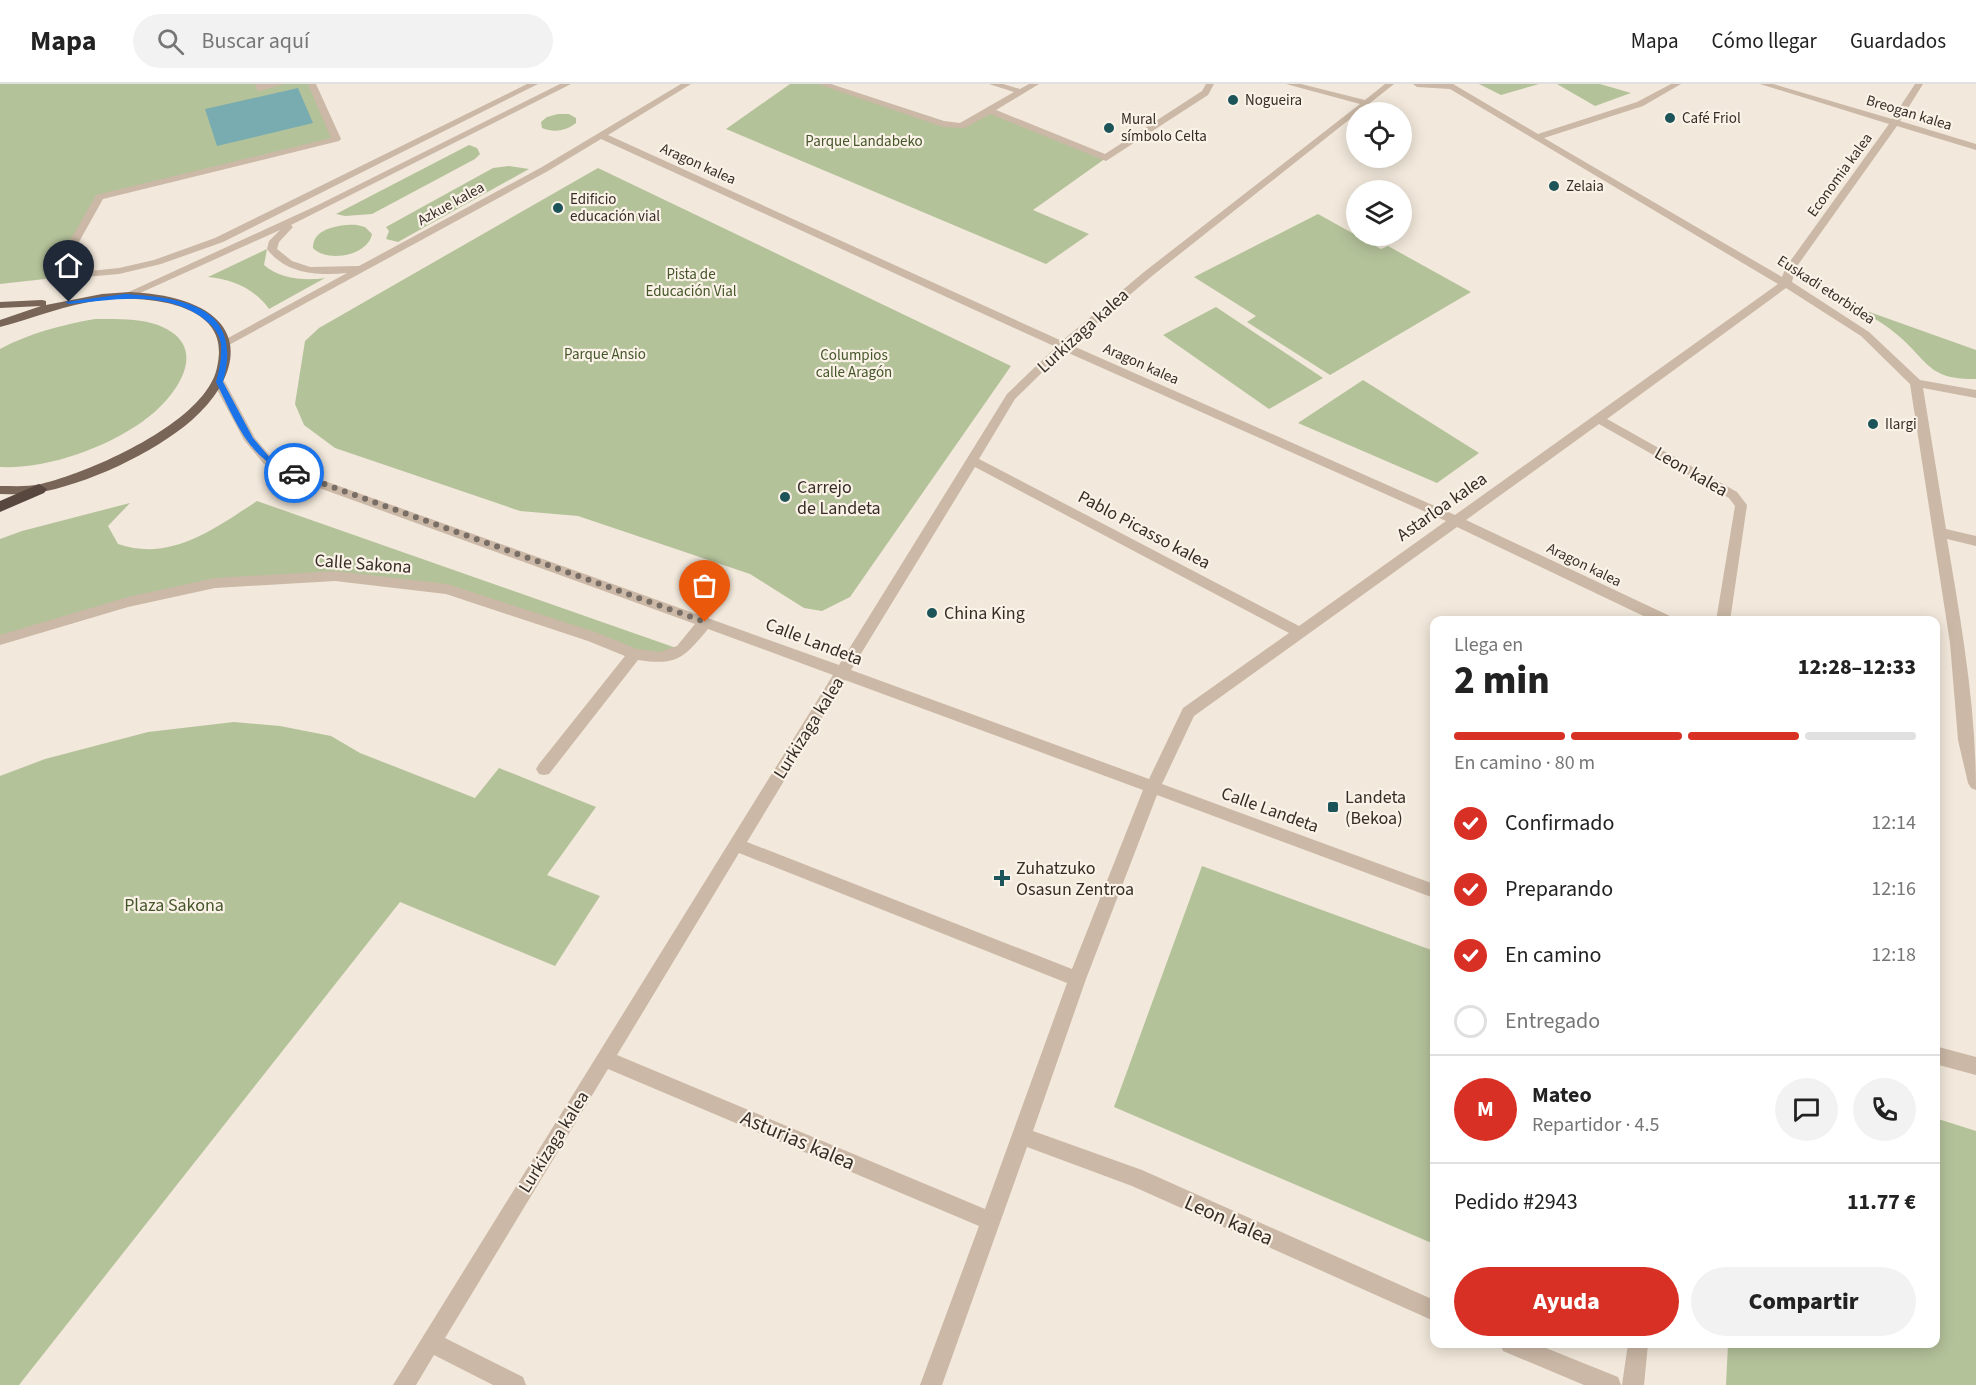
<!DOCTYPE html>
<html lang="es">
<head>
<meta charset="utf-8">
<style>
  :root { --surface:#fff; --page:#f2f2f2; --text:#222; --muted:#767676; --line:#e0e0e0; --accent:#d93025 }
  body { margin:0; font-family:"Source Sans 3",sans-serif; background:var(--page); color:var(--text); height:100vh; display:flex; flex-direction:column; font-size:22px; white-space:nowrap }
  * { box-sizing:border-box; margin:0 }
  p { font-size:20px; color:var(--muted) }
  .icon { flex:none; width:33px; height:33px; fill:none; stroke:currentColor; stroke-width:2; stroke-linecap:round; stroke-linejoin:round }
  .map { position:relative; flex:1; overflow:hidden }
  .side { position:absolute; left:1430px; top:532px; width:510px; height:732px; display:flex; flex-direction:column; background:var(--surface); border-radius:12px; box-shadow:0 3px 15px #0003 }
  .side>* { flex:none }
  .controls { position:absolute; left:1346px; top:18px; display:grid; gap:12px }
  .controls a { display:grid; place-items:center; width:66px; height:66px; border-radius:50%; background:var(--surface); box-shadow:0 3px 15px #0003; font-size:30px }
  .pin { position:absolute; display:grid; place-items:center; width:51px; height:51px; color:#fff; margin:-62px -26px; border-radius:50% 50% 50% 0; rotate:-45deg; box-shadow:0 0 6px #0007 }
  .pin .icon { rotate:45deg }
  .courier { position:absolute; display:grid; place-items:center; width:60px; height:60px; margin:-30px; border:4px solid #1a73e8; border-radius:50%; background:#fff; color:#222; box-shadow:0 2px 8px #0007 }
  .overview em { font-style:normal; font-weight:800 }
  .overview div { display:flex; flex-direction:column-reverse }
  .overview { display:flex; align-items:center; justify-content:space-between; height:102px; padding:0 24px }
  h1 { font-size:39px; font-weight:800; line-height:45px }
  .bar { display:grid; grid-template-columns:repeat(4,1fr); gap:9px 6px; align-content:center; height:72px; padding:0 24px }
  .bar i { height:8px; border-radius:4px; background:var(--line) }
  .bar .selected { background:var(--accent) }
  .bar p { grid-column:span 4 }
  .line { display:flex; align-items:center; gap:15px; padding:0 24px; border-top:2px solid var(--line) }
  .line div { flex:1 }
  .round { display:grid; place-items:center; flex:none; width:63px; height:63px; border-radius:32px; background:var(--page) }
  ol { padding:0 24px; list-style:none }
  li { display:flex; align-items:center; gap:18px; height:66px }
  li p { margin-inline-start:auto }
  li .icon { padding:6px; border-radius:50%; background:var(--accent); color:#fff; stroke-width:4 }
  li:last-child { color:var(--muted) }
  li i { width:33px; height:33px; border:3px solid var(--line); border-radius:50% }
  .cta { display:flex; gap:12px; margin-top:auto; padding:12px 24px }
  .cta a { flex:1; height:69px; border-radius:36px; background:var(--accent); color:#fff; font-size:24px; font-weight:800; line-height:69px; text-align:center }
  .cta a+a { background:var(--page); color:var(--text) }
  header { display:flex; align-items:center; gap:36px; box-sizing:border-box; height:84px; padding:0 30px; background:var(--surface); border-bottom:2px solid var(--line) }
  header strong { font-size:28px }
  nav { display:flex; gap:33px; margin-inline-start:auto; font-size:21px }
  .search { width:420px; height:54px; background:var(--page); display:flex; align-items:center; gap:15px; box-sizing:border-box; padding:0 21px; border-radius:33px; color:var(--muted); font-size:22px }
  .map>svg:first-child { display:block }
  .green { fill:#b4c29a }
  .water { fill:#79acb0 }
  .lines { fill:none; stroke-linecap:round; stroke-linejoin:round }
  .minor { fill:#cbb8a6; fill-rule:evenodd }
  .major { fill:#796458; fill-rule:evenodd }
  .highway { fill:#58473e; fill-rule:evenodd }
  .route { fill:#1a73e8 }
  .done { stroke:#786e66; stroke-width:6; stroke-dasharray:0 10.8 }
  .poi-dot { fill:#1c545a; stroke:#faf2e7; stroke-width:2 }
  .labels { text-anchor:middle; dominant-baseline:central; stroke-width:4.5; stroke-linejoin:round; paint-order:stroke }
  .far-poi-label { font-size:15px; fill:#372d27; stroke:#faf2e7; text-anchor:start }
  .far-street-label { font-size:15px; fill:#372d27; stroke:#faf2e7 }
  .far-park-label { font-size:15px; fill:#45562a; stroke:#faf2e7 }
  .street-label { font-size:18px; fill:#372d27; stroke:#faf2e7 }
  .poi-label { font-size:18px; fill:#372d27; stroke:#faf2e7; text-anchor:start }
  .park-label { font-size:18px; fill:#45562a; stroke:#faf2e7 }
  .near-street-label { font-size:21px; fill:#372d27; stroke:#faf2e7 }
</style>
</head>
<body>
<header>
<strong>Mapa</strong>
<div class="search"><svg class="icon" aria-label="search" viewBox="0 0 24 24"><circle cx="10" cy="10" r="6"/><path d="M15 15l6 6"/></svg>Buscar aquí</div>
<nav><a>Mapa</a><a>Cómo llegar</a><a>Guardados</a></nav>
</header>
<div class="map">
<svg width="1976" height="1301" viewBox="0 0 1976 1301">
  <rect width="100%" height="100%" fill="#f2e8db"/>
  <!-- green -->
  <g class="green">
    <polygon points="0,0 312,0 336,55 99,113 54,194 0,200"/>
    <polygon points="790,0 822,0 943,40 962,42 989,26 1106,74 1033,126 1089,150 1046,180 726,45"/>
    <polygon points="1479,0 1539,0 1501,11"/>
    <polygon points="1557,0 1600,0 1631,9 1595,22"/>
    <path d="M558,30h11l7,4v5c-10,8 -22,10 -34,5l-1,-6 6,-5z"/>
    <polygon points="469,61 477,64 480,70 475,75 372,130 345,132 336,130"/>
    <polygon points="509,82 529,85 398,158 386,155 389,147 386,143 493,84"/>
    <polygon points="598,84 1011,282 850,513 822,527 804,524 750,490 578,432 520,427 335,364 304,341 295,320 305,257 319,244"/>
    <polygon points="1318,130 1381,165 1388,162 1471,208 1330,291 1247,238 1256,232 1194,193"/>
    <path d="M357,141l8,2 7,7c-4,22 -45,29 -59,14 -1,-20 29,-24 44,-23z"/>
    <path d="M267,165l-3,16c15,14 42,16 61,13l-56,31c-14,-20 -37,-30 -61,-32z"/>
    <polygon points="1216,223 1323,294 1269,325 1163,251"/>
    <path d="M1861,225l115,41v29c-50,1 -48,-20 -81,-46 -10,-9 -23,-15 -34,-24z"/>
    <path d="M95,235c21,0 43,-1 63,6 57,22 16,75 -16,97 -39,27 -95,47 -142,45v-118c30,-16 61,-24 95,-30z"/>
    <polygon points="1363,296 1479,369 1437,399 1298,339"/>
    <path d="M257,417l365,128 60,21 -22,8 -213,-69 -112,-13 -120,7 -215,57v-101l22,-8 108,-28 -22,23 10,18c53,18 96,-15 139,-43z"/>
    <polygon points="234,638 280,642 331,652 360,669 475,714 499,684 596,723 547,791 600,812 555,882 400,818 19,1301 0,1301 0,692 45,675 148,648"/>
    <polygon points="1202,782 1434,867 1434,1160 1114,1023"/>
    <polygon points="1935,1034 1976,1047 1976,1301 1726,1301 1728,1260 1935,1260"/>
  </g>
  <!-- water -->
  <polygon class="water" points="298,4 313,39 217,62 205,25"/>
  <g class="lines">
    <!-- minor -->
    <g class="minor">
      <polygon points="255,0 284,0 260,7 257,6"/>
      <polygon points="308,0 316,0 341,55 339,57 103,115 61,190 119,184 154,176 215,154 527,0 538,0 223,158 161,180 119,190 50,196 49,194 96,111 331,54"/>
      <path d="M560,0h11l-280,141 2,2 -14,15 -2,7 15,12 18,6 49,-1 183,-99 139,-83h10l-83,51 454,206 82,-69 216,-168 -74,-20h15l64,16 20,-16h9l-242,192 -81,69 384,170 323,-231 -328,-195 -33,-2 -4,-3h40l85,50 99,-32 34,-18h10l-38,22 -99,32 238,139 4,-10 103,-143 -129,-40h13l119,35 23,-35h8l-23,37 76,23v6l-79,-24 -102,143 -3,13 77,50 51,48 56,10v8l-53,-10 23,141 30,7v10l-29,-7c14,83 29,167 29,251l-5,-2 -3,-5 -10,-43 -8,-97 -40,-259 -49,-48 -75,-48 -179,131 130,73 10,13 -17,116h-14l19,-115 -6,-8 -130,-74 -133,96 206,97 2,4h-20l-197,-94 -263,189 -32,68 272,100v14l-277,-103 -71,184 -53,152 109,39 292,130v21l-302,-135 -105,-39 -85,238h-22l59,-159 -371,-157 -163,269 78,39 3,8h-33l-59,-30 -18,30h-23l440,-710 -125,-46c-24,29 -31,37 -70,31l-89,114 -5,1 -5,-1 -3,-5 3,-5 86,-108 -37,-15 -142,-47 -111,-13 -120,7 -87,19 -128,38v-10l128,-38 87,-19 120,-7 112,13 151,49 39,16 23,3 17,-6 18,-22 -395,-143 -36,-17 -20,-24 -31,-58 6,-4 6,4 30,56 17,20 36,17 531,190 168,-271 49,-47 -455,-208 -53,32 -319,174h-8l-2,-2 128,-70c-30,3 -61,1 -80,-24l2,-8 11,-11 -151,68h-8l-1,-2 196,-90zM1064,267l382,170 -147,105 -320,-167 36,-60zM975,383l314,166 -106,75 -34,71 -298,-109zM845,596l298,110 -71,179 -325,-127zM739,769l328,130 -82,226 -368,-154z"/>
      <polygon points="818,0 831,0 944,37 960,39 1014,8 989,0 1003,0 1020,5 1029,0 1039,0 996,26 1105,70 1202,7 1206,0 1214,0 1208,11 1106,77 990,30 965,44 943,43"/>
      <polygon points="1935,962 1976,973 1976,991 1935,980"/>
      <polygon points="1500,1260 1536,1260 1618,1293 1621,1301 1584,1301 1503,1267"/>
      <polygon points="1628,1260 1648,1260 1644,1301 1622,1301"/>
    </g>
    <!-- major -->
    <path class="major" d="M130,208c18,1 36,3 54,9 69,23 53,80 8,119 -38,33 -106,65 -156,73 -12,2 -24,1 -36,1v-8c14,0 28,1 41,-2 49,-12 135,-51 165,-93 9,-12 12,-23 13,-38 2,-53 -80,-57 -118,-53 -36,5 -67,18 -101,27v-7l41,-14 -41,2v-6l42,-2 4,1v4l56,-11z"/>
    <!-- highway -->
    <polygon class="highway" points="39,400 47,405 44,409 0,428 0,417"/>
  </g>
  <!-- route -->
  <path class="route" d="M125,210c59,4 119,12 98,88l30,56 18,21 26,12v4c-7,0 -12,-3 -18,-6 -33,-16 -47,-55 -63,-87 3,-12 6,-24 5,-37 -1,-13 -11,-22 -21,-29 -38,-26 -89,-16 -131,-12l-4,-2z"/>
  <g class="lines">
    <!-- done -->
    <polyline class="done" points="294,389 705,538"/>
  </g>
  <!-- markers -->
  <g class="poi-dot">
    <circle cx="1233" cy="16" r="6"/>
    <circle cx="1670" cy="34" r="6"/>
    <circle cx="1109" cy="44" r="6"/>
    <circle cx="1554" cy="102" r="6"/>
    <circle cx="558" cy="124" r="6"/>
    <circle cx="1873" cy="340" r="6"/>
    <circle cx="785" cy="413" r="6"/>
    <circle cx="932" cy="529" r="6"/>
    <rect x="1327" y="717" width="12" height="12" rx="3"/>
    <path d="M999 785h6v6h6v6h-6v6h-6v-6h-6v-6h6z"/>
  </g>
  <g class="labels">
    <!-- far-poi labels -->
    <g class="far-poi-label">
      <text x="1245" y="16">Nogueira</text>
      <text x="1682" y="34">Café Friol</text>
      <text x="1121" y="35">Mural<tspan x="1121" dy="17">símbolo Celta</tspan></text>
      <text x="1566" y="102">Zelaia</text>
      <text x="570" y="115">Edificio<tspan x="570" dy="17">educación vial</tspan></text>
      <text x="1885" y="340">Ilargi</text>
    </g>
    <!-- far-street labels -->
    <g class="far-street-label">
      <text transform="translate(1909 29) rotate(17)">Breogan kalea</text>
      <text transform="translate(698 80) rotate(24)">Aragon kalea</text>
      <text transform="translate(1840 91) rotate(-54)">Economia kalea</text>
      <text transform="translate(451 120) rotate(-29)">Azkue kalea</text>
      <text transform="translate(1826 206) rotate(33)">Euskadi etorbidea</text>
      <text transform="translate(1141 280) rotate(24)">Aragon kalea</text>
      <text transform="translate(1584 481) rotate(26)">Aragon kalea</text>
    </g>
    <!-- far-park labels -->
    <g class="far-park-label">
      <text x="864" y="57">Parque Landabeko</text>
      <text x="691" y="190">Pista de<tspan x="691" dy="17">Educación Vial</tspan></text>
      <text x="605" y="270">Parque Ansio</text>
      <text x="854" y="271">Columpios<tspan x="854" dy="17">calle Aragón</tspan></text>
    </g>
    <!-- street labels -->
    <g class="street-label">
      <text transform="translate(1083 247) rotate(-42)">Lurkizaga kalea</text>
      <text transform="translate(1691 388) rotate(30)">Leon kalea</text>
      <text transform="translate(1442 423) rotate(-35)">Astarloa kalea</text>
      <text transform="translate(1144 446) rotate(28)">Pablo Picasso kalea</text>
      <text transform="translate(363 480) rotate(4)">Calle Sakona</text>
      <text transform="translate(814 558) rotate(21)">Calle Landeta</text>
      <text transform="translate(809 644) rotate(-58)">Lurkizaga kalea</text>
      <text transform="translate(1270 726) rotate(20)">Calle Landeta</text>
      <text transform="translate(554 1058) rotate(-58)">Lurkizaga kalea</text>
    </g>
    <!-- poi labels -->
    <g class="poi-label">
      <text x="797" y="403">Carrejo<tspan x="797" dy="21">de Landeta</tspan></text>
      <text x="944" y="529">China King</text>
      <text x="1345" y="713">Landeta<tspan x="1345" dy="21">(Bekoa)</tspan></text>
      <text x="1016" y="784">Zuhatzuko<tspan x="1016" dy="21">Osasun Zentroa</tspan></text>
    </g>
    <!-- park labels -->
    <g class="park-label">
      <text x="174" y="821">Plaza Sakona</text>
    </g>
    <!-- near-street labels -->
    <g class="near-street-label">
      <text transform="translate(798 1056) rotate(23)">Asturias kalea</text>
      <text transform="translate(1229 1136) rotate(24)">Leon kalea</text>
    </g>
  </g>
</svg>
<div class="controls">
<a><svg class="icon" aria-label="locate" viewBox="0 0 24 24"><circle cx="12" cy="12" r="6"/><path d="M12 2v4M12 18v4M2 12h4M18 12h4"/></svg></a>
<a><svg class="icon" aria-label="layers" viewBox="0 0 24 24"><path d="M12 4l9 5-9 5-9-5zM3 14l9 5 9-5"/></svg></a>
</div>
<div class="pin" style="left:705px;top:538px;background:#ea580c"><svg class="icon" aria-label="bag" viewBox="0 0 24 24"><path d="M5 8h14l-1 12H6zM9 8a3 3 0 0 1 6 0"/></svg></div>
<div class="pin" style="left:69px;top:218px;background:#1f2937"><svg class="icon" aria-label="home" viewBox="0 0 24 24"><path d="M3 11l9-7 9 7M6 9v11h12V9"/></svg></div>
<div class="courier" style="left:294px;top:389px"><svg class="icon" aria-label="car" viewBox="0 0 24 24"><path d="M5 17H2v-5l4-1 3-4h7l3 4 3 1v5h-3M9 17h6M6 11h13"/><circle cx="7" cy="17" r="2"/><circle cx="17" cy="17" r="2"/></svg></div>
<section class="side">
<div class="overview"><div><h1>2 min</h1><p>Llega en</p></div><em>12:28–12:33</em></div>
<div class="bar"><i class="selected"></i><i class="selected"></i><i class="selected"></i><i></i><p>En camino · 80 m</p></div>
<ol>
<li><svg class="icon" aria-label="check" viewBox="0 0 24 24"><path d="M5 12l5 5 9-10"/></svg>Confirmado<p>12:14</p></li>
<li><svg class="icon" aria-label="check" viewBox="0 0 24 24"><path d="M5 12l5 5 9-10"/></svg>Preparando<p>12:16</p></li>
<li><svg class="icon" aria-label="check" viewBox="0 0 24 24"><path d="M5 12l5 5 9-10"/></svg>En camino<p>12:18</p></li>
<li><i></i>Entregado</li>
</ol>
<div class="line" style="height:108px"><b class="round" style="background:var(--accent);color:#fff">M</b><div><b>Mateo</b><p>Repartidor · 4.5</p></div><a class="round"><svg class="icon" aria-label="chat" viewBox="0 0 24 24"><path d="M4 5h16v11H9l-5 4z"/></svg></a><a class="round"><svg class="icon" aria-label="phone" viewBox="0 0 24 24"><path d="M5 4h4l2 5-3 2q2 4 5 5l2-3 5 2v4C11 20 4 13 5 4z"/></svg></a></div>
<div class="line" style="height:78px"><div>Pedido #2943</div><b>11.77 €</b></div>
<div class="cta"><a>Ayuda</a><a>Compartir</a></div>
</section>
</div>
</body>
</html>
